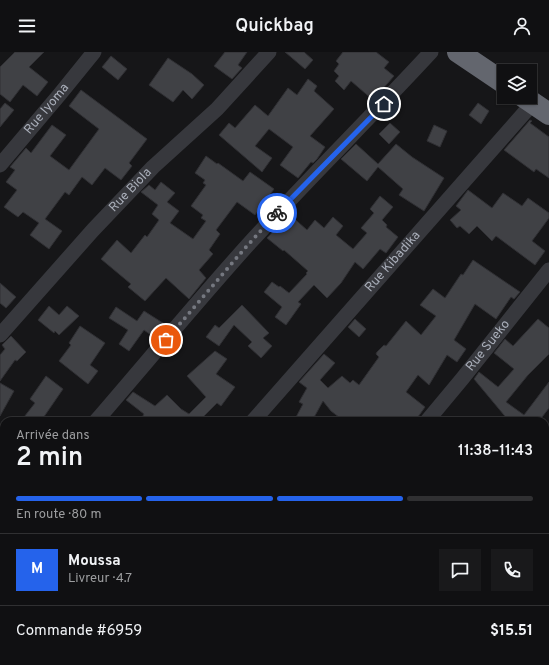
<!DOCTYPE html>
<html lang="fr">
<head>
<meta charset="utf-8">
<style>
  :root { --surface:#101012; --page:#19191b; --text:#f1f3f6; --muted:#9c9d9f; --line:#303032; --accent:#2563eb }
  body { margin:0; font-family:Overpass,sans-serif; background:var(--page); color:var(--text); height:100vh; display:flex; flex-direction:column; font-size:15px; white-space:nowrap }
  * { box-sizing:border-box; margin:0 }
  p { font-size:13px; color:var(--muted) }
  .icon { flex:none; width:22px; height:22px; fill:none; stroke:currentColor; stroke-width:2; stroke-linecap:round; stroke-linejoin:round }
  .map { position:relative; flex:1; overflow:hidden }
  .drawer { position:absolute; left:0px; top:365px; width:549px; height:248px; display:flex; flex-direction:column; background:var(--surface); border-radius:12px 12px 0 0; box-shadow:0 1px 3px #0004,0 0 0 1px var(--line) }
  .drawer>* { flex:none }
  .buttons { position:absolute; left:497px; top:12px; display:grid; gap:8px }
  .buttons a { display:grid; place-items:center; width:40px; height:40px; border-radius:0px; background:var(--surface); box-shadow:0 1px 3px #0004,0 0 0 1px var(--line); font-size:20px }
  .pin { position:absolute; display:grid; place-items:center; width:34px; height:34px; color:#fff; margin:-17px; border:2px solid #fff; border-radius:50%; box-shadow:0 1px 4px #0007 }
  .courier { position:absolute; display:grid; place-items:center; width:40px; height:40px; margin:-20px; border:3px solid #2563eb; border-radius:50%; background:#fff; color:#222; box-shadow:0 1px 5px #0007 }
  .summary em { font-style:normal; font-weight:600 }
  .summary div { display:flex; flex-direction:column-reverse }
  .summary { display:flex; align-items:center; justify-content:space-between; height:68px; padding:0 16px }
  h1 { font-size:26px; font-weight:600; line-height:30px }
  .bar { display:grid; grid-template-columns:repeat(4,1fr); gap:6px 4px; align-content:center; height:48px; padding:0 16px }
  .bar i { height:5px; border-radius:3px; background:var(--line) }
  .bar .selected { background:var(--accent) }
  .bar p { grid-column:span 4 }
  .line { display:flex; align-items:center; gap:10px; padding:0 16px; border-top:1px solid var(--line) }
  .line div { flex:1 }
  .round { display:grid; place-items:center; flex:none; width:42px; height:42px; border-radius:0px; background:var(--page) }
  header { display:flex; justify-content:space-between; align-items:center; height:52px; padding:0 16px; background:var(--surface); font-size:18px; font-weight:600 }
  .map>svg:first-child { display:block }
  .building { fill:#404145; stroke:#303034 }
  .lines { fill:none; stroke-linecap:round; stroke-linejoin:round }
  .minor { stroke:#37383d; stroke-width:15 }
  .highway { stroke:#63666e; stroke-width:22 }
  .done { stroke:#757880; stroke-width:4; stroke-dasharray:0 7.2 }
  .route { stroke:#2563eb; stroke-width:5 }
  .labels { text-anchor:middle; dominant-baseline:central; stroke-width:4; stroke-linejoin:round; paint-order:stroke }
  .street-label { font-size:13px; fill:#a8adb8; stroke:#111113 }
</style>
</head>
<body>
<header><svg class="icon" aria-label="menu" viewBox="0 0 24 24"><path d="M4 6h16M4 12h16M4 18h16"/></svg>Quickbag<svg class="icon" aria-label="person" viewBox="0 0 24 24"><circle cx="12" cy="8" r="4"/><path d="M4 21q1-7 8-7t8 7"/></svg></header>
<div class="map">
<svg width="549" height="613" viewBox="0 0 549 613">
  <rect width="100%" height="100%" fill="#161618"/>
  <!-- building -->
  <g class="building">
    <polygon points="15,0 44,0 29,15 48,30 37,44 23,33 10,50 0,42 0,15"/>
    <polygon points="225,0 247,0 238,13 242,16 232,27 214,14"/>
    <polygon points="285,0 304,0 313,8 305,17"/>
    <polygon points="343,0 376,0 389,10 384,16 394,24 373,48 351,29 344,38 335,29 339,24 334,19 339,12 336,9"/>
    <polygon points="111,4 127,17 118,28 102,15"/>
    <polygon points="168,6 192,22 204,33 192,47 183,38 173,50 149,33"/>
    <polygon points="308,27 317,34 314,39 334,57 310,84 325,95 317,107 313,111 311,110 298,126 280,113 293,95 269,77 255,94 272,106 262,120 219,83 229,71 235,76 255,53 268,64 288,36 297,43"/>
    <polygon points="81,38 147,87 129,111 132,114 121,128 105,116 92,133 82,125 69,143 65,140 45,167 62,179 49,197 30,183 39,171 23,160 18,165 4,155 17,138 6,130 15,118 10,115 26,96 31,101 52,73 66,83 50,104 69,118 99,77 69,54"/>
    <polygon points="5,51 14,58 0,75 0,57"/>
    <polygon points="478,51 489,59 481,72 469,63"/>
    <polygon points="530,68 532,69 530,71 549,85 549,126 536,117 534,120 504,98"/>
    <polygon points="390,71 400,80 389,92 379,82"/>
    <polygon points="434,73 447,79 440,95 427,89"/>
    <polygon points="356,92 378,112 396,92 412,105 444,126 424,159 399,143 403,137 378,115 367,129 341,107"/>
    <polygon points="206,104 217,112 218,111 243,129 250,120 274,137 255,163 237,150 216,178 220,182 209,198 213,202 199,218 206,226 189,247 166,226 145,249 128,235 131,232 101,207 117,188 131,201 145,183 147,185 159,168 152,162 158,153 141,140 149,133 155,138 161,130 175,141 167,150 179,159 170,171 193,187 206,169 201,166 203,163 191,154 206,133 203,131 205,128 195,121"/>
    <polygon points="468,138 492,156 503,141 522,154 528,146 549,161 549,166 532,189 545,199 535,213 496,184 492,189 477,174 469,182 460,174 457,176 450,168 461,158 456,154"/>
    <polygon points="380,144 393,155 382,168 387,173 386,175 398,185 386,201 380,197 363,217 355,210 341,231 327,246 314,233 298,250 301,252 286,273 275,265 282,255 264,240 272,230 279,235 280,234 289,241 307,222 306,221 308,219 284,198 283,199 267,186 289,162 307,178 315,168 324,176 333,165 343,174 336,183 353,197 367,181 361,176 374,161 370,157"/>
    <polygon points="473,208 520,240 514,247 511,245 496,267 475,252 454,288 466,297 457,310 447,303 429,333 418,323 406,340 425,355 415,369 344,369 331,359 323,349 312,369 294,369 303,352 299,350 307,336 299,330 324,302 335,311 320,328 328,336 342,324 350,331 353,328 359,333 379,305 376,302 377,300 384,293 386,294 406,269 421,283 436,264 420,253 433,237 445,246 461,222 463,223"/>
    <polygon points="0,231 16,245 6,256 0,251"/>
    <polygon points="242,253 269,281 263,286 272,294 261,306 248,294 252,290 234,273 219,294 206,285 215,273 219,276"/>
    <polygon points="49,254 59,263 67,254 79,264 59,283 55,279 54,281 38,268"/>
    <polygon points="116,255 137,269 144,259 166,273 155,286 144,278 129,299 119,292 128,278 109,266"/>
    <polygon points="355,267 366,277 359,285 348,275"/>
    <polygon points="538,267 549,276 549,302 528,323 506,350 524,363 549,330 549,356 539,369 509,369 474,327 479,320 498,335 514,317 494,301 505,287 513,294"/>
    <polygon points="80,274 105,291 90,313 98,319 88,332 59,309 71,293 69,291"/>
    <polygon points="11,284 26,300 17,309 15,308 0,329 0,303 5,297 2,293"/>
    <polygon points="215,299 227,307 216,322 235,335 221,354 217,351 200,368 202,369 140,369 144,362 126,348 133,340 155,354 167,343 181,357 189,362 206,345 187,324"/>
    <polygon points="46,324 63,337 41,369 21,369 35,351 30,347"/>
    <polygon points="0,331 14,339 0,364"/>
  </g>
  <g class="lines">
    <!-- minor -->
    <g class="minor">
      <path id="s1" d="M0,113l60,-71 34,-42"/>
      <path id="s2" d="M0,283l93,-105 60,-63 64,-58 52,-57"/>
      <path d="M96,369c50,-58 99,-117 150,-174 60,-66 124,-129 185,-195"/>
      <path id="s3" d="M253,369l280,-318"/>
      <path id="s4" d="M427,369l35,-42 87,-109"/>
      <polyline points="545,432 549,427"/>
      <polyline points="0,486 4,481"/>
      <polyline points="545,581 549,585"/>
      <polyline points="0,609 6,613"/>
      <polyline points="38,613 41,609"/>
      <polyline points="209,613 214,609"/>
      <polyline points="362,613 366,609"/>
    </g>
    <!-- highway -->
    <g class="highway">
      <polyline points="458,0 504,31"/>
      <polyline points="524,45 549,62"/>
    </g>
  </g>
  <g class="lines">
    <!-- done -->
    <polyline class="done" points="166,288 246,195 277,161"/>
    <!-- route -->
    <polyline class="route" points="277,161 384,52"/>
  </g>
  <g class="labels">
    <!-- street labels -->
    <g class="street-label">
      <text stroke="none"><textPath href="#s1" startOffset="73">Rue Iyoma</textPath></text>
      <text stroke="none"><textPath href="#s2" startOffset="195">Rue Biola</textPath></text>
      <text stroke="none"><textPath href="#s3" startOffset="212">Rue Kibadika</textPath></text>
      <text stroke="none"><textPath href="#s4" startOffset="97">Rue Sueko</textPath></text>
    </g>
  </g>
</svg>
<div class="buttons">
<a><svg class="icon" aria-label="layers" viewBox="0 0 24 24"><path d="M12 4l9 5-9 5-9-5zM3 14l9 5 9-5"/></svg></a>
</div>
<div class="pin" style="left:166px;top:288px;background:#ea580c"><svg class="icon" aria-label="bag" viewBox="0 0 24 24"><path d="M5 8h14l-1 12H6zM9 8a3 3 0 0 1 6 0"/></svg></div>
<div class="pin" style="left:384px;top:52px;background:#1f2937"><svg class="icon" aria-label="home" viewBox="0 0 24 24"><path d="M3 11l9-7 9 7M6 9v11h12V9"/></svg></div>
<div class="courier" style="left:277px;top:161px"><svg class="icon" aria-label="bike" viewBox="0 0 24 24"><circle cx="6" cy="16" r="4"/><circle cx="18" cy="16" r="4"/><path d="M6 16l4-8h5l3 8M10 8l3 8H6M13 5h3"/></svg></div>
<section class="drawer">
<div class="summary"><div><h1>2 min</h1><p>Arrivée dans</p></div><em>11:38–11:43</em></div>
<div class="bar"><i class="selected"></i><i class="selected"></i><i class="selected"></i><i></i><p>En route · 80 m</p></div>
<div class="line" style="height:72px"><b class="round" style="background:var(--accent);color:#fff">M</b><div><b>Moussa</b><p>Livreur · 4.7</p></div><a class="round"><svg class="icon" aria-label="chat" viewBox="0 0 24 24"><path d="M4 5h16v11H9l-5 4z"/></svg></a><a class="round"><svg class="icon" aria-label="phone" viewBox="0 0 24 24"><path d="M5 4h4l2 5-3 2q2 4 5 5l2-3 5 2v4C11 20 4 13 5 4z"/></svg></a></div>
<div class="line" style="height:52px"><div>Commande #6959</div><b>$15.51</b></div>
</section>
</div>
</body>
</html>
